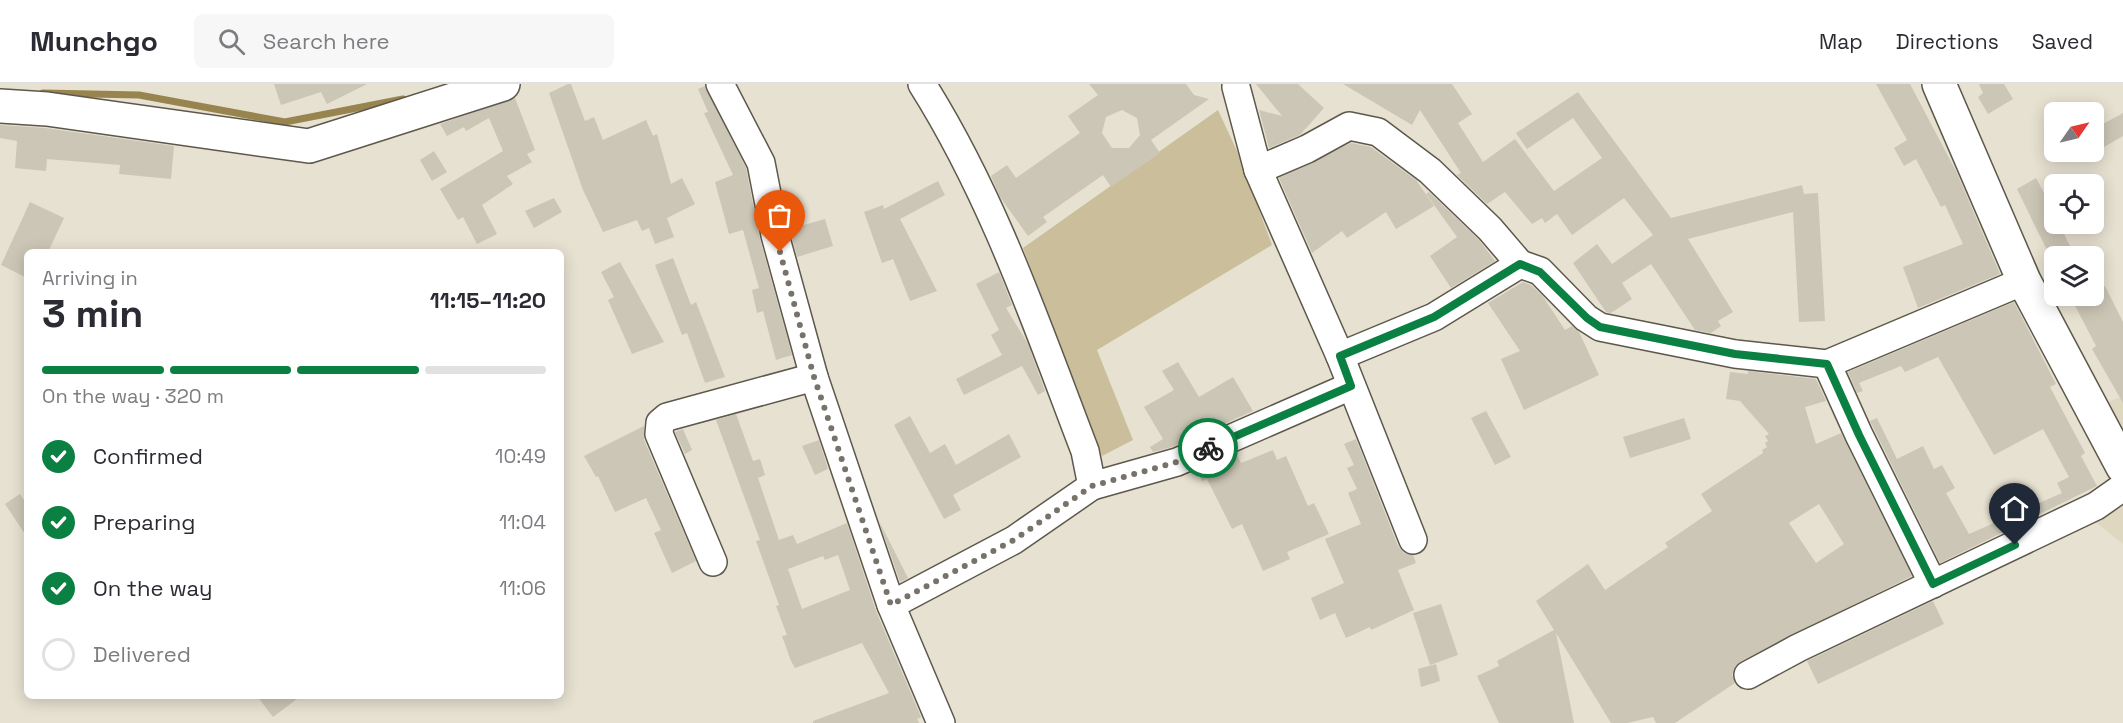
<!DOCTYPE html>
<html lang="en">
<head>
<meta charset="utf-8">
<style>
  :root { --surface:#fff; --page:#f7f7f7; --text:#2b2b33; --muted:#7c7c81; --line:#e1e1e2; --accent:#0b8043 }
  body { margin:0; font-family:"Space Grotesk",sans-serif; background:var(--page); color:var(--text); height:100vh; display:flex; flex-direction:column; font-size:22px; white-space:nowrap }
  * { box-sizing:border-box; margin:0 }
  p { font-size:20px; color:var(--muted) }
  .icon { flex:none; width:33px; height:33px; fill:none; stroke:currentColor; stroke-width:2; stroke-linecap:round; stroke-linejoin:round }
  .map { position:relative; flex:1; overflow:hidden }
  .panel { position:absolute; left:24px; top:165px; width:540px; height:450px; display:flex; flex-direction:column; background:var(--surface); border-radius:9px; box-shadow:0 3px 15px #0003 }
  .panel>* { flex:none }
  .needle { width:39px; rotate:56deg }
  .tools { position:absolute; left:2044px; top:18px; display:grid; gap:12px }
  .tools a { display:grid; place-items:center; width:60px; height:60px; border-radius:9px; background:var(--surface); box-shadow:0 3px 15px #0003; font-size:30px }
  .pin { position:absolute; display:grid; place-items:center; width:51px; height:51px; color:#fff; margin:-62px -26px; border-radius:50% 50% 50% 0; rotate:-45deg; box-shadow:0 0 6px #0007 }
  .pin .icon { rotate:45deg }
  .courier { position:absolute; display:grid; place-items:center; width:60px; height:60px; margin:-30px; border:4px solid #0b8043; border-radius:50%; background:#fff; color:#222; box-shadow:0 2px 8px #0007 }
  .overview em { font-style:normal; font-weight:700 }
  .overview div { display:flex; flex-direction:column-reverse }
  .overview { display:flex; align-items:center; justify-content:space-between; height:102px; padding:0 18px }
  h1 { font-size:39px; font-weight:700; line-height:45px }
  .bar { display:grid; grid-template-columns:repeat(4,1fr); gap:9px 6px; align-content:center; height:72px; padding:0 18px }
  .bar i { height:8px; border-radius:4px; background:var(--line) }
  .bar .on { background:var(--accent) }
  .bar p { grid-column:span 4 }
  ol { padding:0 18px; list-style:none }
  li { display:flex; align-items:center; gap:18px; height:66px }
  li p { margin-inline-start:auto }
  li .icon { padding:6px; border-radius:50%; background:var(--accent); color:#fff; stroke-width:4 }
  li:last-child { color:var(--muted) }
  li i { width:33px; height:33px; border:3px solid var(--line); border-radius:50% }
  header { display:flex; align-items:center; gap:36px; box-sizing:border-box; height:84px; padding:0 30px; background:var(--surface); border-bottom:2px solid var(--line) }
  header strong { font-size:28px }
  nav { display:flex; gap:33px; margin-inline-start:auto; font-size:21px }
  .search { width:420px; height:54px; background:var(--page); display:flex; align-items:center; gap:15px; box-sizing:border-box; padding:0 21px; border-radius:9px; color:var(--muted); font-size:22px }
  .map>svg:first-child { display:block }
  .built { fill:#e0d7c0 }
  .green { fill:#cbbe9b }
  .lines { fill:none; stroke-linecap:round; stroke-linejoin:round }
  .stream { stroke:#98844e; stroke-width:7 }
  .building { fill:#ccc6b6; fill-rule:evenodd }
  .street-casing { stroke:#5d584b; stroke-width:30 }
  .secondary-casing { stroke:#5d584b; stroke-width:36 }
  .street { stroke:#fff; stroke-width:27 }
  .secondary { stroke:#fff; stroke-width:33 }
  .done { stroke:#77736a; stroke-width:6; stroke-dasharray:0 10.8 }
  .route { stroke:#0b8043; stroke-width:8 }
</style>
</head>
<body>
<header>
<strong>Munchgo</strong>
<div class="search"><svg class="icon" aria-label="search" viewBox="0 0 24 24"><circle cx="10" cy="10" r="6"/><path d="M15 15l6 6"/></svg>Search here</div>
<nav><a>Map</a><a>Directions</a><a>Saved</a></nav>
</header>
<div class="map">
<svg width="2123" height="639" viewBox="0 0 2123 639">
  <rect width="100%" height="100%" fill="#e7e1d1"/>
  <!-- built -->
  <polygon class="built" points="2123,312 2123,460 2080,426 2117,384 2101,321"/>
  <!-- green -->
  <polygon class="green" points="1218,26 1237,67 1272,161 1097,266 1133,356 1102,372 1023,164"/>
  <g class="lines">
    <!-- stream -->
    <polyline class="stream" points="43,9 139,11 285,38 403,15"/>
  </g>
  <!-- building -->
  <g class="building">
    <polygon points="274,0 367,0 327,20 321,8 281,21"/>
    <polygon points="568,0 571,0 585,37 594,33 603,56 646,36 653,52 657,50 671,100 682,94 695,120 667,134 674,153 655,160 649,144 642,147 637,136 603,148 583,106 549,9"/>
    <path d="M1089,0h97l8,11 15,4 -58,41 9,13 -49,34 -8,-12 -60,42 4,5 -19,14 -28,-39 -9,-21 16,-11 9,13 64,-45 -12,-17 30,-21zM1122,26l15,8 3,17 -11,13h-17l-10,-15 4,-16z"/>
    <polygon points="1256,0 1298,0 1324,24 1300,51 1269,64 1259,26 1282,32"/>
    <polygon points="1343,0 1452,0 1472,30 1458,39 1483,78 1515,55 1554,107 1602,74 1573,34 1527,65 1516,49 1578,8 1671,134 1802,101 1804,110 1818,109 1825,237 1799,238 1793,128 1688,155 1733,228 1718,237 1721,242 1711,249 1695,246 1651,180 1622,199 1632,215 1611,229 1606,228 1573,179 1597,160 1612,180 1653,151 1624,114 1572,151 1557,130 1545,139 1542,134 1532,140 1505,108 1487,120 1457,91 1461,89 1420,26 1412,41"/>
    <polygon points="1876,0 1910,0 1957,89 2000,190 1918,224 1903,183 1963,160 1945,121 1941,123 1916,75 1904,82 1894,64 1907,56"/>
    <polygon points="1979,0 2004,0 2013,15 1988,30 1978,13 1983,9"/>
    <polygon points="705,2 746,84 760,155 792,271 776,276 763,227 757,229 752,206 759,204 743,146 729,150 715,98 733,91 704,29 708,28 698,5"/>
    <polygon points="515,14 535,66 527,70 532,78 507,92 513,100 482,121 497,150 477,160 463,133 458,136 440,105 503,67 489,34 466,47 464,43 447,52 440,40"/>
    <polygon points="2123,29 2123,52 2094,69 2094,45"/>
    <polygon points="0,41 45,44 174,62 171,95 119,90 120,81 47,75 46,87 15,84 17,57 0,54"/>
    <polygon points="1351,59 1371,63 1416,96 1434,122 1396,145 1386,128 1347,154 1342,147 1312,169 1279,94"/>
    <polygon points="434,67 447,88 432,97 420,76"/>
    <polygon points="2036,94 2055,129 2055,140 2059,140 2075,172 2050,172 2039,150 2017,105"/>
    <polygon points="938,97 945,111 900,135 937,207 910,217 893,175 882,179 864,128 883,121 884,125"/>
    <polygon points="1429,108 1479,156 1495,177 1451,204 1430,172 1457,153 1426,110"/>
    <polygon points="554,114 562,128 534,144 525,127"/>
    <polygon points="30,118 64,134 48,168 27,168 27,194 1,181"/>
    <polygon points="825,135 833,162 797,173 790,145"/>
    <polygon points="673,174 691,221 696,218 725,293 705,299 687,249 682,251 655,181"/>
    <polygon points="620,178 664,258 632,270 608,216 614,213 601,188"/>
    <polygon points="999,188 1012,221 1006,224 1028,260 1045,307 1038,311 1022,282 964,311 956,295 1002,271 991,251 999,246 976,200"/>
    <polygon points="1523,198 1531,201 1542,211 1565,246 1572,242 1579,248 1599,291 1524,326 1501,275 1520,267 1488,219"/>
    <polygon points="2105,202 2123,238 2123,319 2092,265 2096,262 2070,212 2094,212 2094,208"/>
    <polygon points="2014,218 2056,300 2050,303 2085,369 2081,372 2097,402 1940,479 1870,337 1877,334 1897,375 1923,362 1934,385 1942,381 1955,404 1946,409 1969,450 2062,409 2057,399 2069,393 2043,345 1994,371 1938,273 1905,288 1901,282 1859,299 1863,307 1857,309 1848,288"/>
    <polygon points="1178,278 1199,313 1233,293 1253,327 1172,363 1153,368 1150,363 1163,355 1144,323 1174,306 1162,287"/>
    <path d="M1748,287l68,8 10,22 -21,6 11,37 25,-11 71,143 -171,85 -9,13 3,9 -60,40h-19l-3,-6 -26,6h-16l-55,-90 18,90h-75l-22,-47 22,-10 -2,-5 57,-31 -18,-29 52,-37 17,26 63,-43 -3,-4 47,-32 -11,-17 62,-41 -1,-3 5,-3 -2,-4 3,-2 -3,-5 4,-2 -29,-33 -14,-2 4,-27 18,2zM1819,420l25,40 -28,19 -27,-40z"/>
    <polygon points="1486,327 1511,373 1495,381 1471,334"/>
    <path d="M736,330l17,47 7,-2 5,16 -7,3 21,62 14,-5 4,9 50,-21 29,88 45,106 -4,2 2,4h-106v-2l76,-28 -27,-50 -67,25 -4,-7 -9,-25 5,-1 -11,-29 3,-1 -23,-64 4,-1 -44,-120zM838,471l12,35 -48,19 -14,-40 35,-13 2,4z"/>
    <polygon points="910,332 930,369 945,360 956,381 1009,350 1021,373 953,411 961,426 944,435 894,341"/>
    <polygon points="1684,334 1691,355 1630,374 1623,353"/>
    <polygon points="644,342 644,356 696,477 672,489 654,449 661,446 646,414 615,428 598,392 596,393 584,372"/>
    <polygon points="683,345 692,366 685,370 675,348"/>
    <polygon points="1356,355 1398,462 1404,469 1413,471 1416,479 1398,486 1414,526 1371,546 1370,543 1346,554 1335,529 1320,536 1311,514 1344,499 1325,455 1361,440 1348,409 1357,405 1347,384 1354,381 1344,360"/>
    <polygon points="819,356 828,385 815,391 802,362"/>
    <polygon points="1273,366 1277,376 1286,372 1308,422 1314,419 1329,450 1287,468 1290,475 1263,487 1242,440 1232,445 1207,395 1202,397 1197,387 1236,369 1241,379"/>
    <polygon points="20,410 27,421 27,453 5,420"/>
    <polygon points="879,437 908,494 900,498"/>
    <polygon points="1933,517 1944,540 1818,600 1807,577"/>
    <polygon points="1441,520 1458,571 1430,581 1413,529"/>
    <polygon points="1436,580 1440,597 1421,603 1418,585"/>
    <polygon points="257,612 301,612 273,633"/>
  </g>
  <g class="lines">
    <defs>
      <g id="street">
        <polyline points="720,0 761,79 775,151 814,293 891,521 941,639"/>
        <polyline points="1236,3 1258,86 1340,272 1413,456"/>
        <polyline points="1258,86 1307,65 1349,42 1378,48 1430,87 1490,145 1520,180"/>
        <polyline points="1340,272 1434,233 1520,180 1540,187 1586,234 1600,243 1735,270 1827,280 2024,197"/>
        <polyline points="1827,280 1859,351 1933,500"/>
        <polyline points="1092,402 1177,378 1351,302"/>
        <polyline points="713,478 659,350 660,339 667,333 814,293"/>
        <path d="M891,521l123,-65 78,-54 -7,-35c-48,-125 -91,-253 -163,-367"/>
        <polyline points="1748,591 1798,564 2096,422 2123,403"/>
      </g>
      <g id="secondary">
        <polyline points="1939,0 2024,197 2123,383"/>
        <polyline points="0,22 47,25 309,62 503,0"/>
      </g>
    </defs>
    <!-- street casing -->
    <use href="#street" class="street-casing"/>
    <!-- secondary casing -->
    <use href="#secondary" class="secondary-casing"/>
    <!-- street -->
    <use href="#street" class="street"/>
    <!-- secondary -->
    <use href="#secondary" class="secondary"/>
  </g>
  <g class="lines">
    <!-- done -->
    <polyline class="done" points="780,168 814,293 891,521 1014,456 1092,402 1177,378 1208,364"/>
    <!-- route -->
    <polyline class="route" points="1208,364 1351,302 1340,272 1434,233 1520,180 1540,188 1587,234 1600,243 1735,270 1827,280 1859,351 1933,500 2015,461"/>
  </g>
</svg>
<div class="tools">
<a><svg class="needle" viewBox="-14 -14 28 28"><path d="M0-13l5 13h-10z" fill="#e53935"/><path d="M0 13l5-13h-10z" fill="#7c7c81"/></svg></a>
<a><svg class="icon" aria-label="locate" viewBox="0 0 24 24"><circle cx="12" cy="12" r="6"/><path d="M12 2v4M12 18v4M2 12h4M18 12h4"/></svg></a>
<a><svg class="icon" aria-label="layers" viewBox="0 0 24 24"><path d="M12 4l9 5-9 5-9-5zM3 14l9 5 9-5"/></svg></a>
</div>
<div class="pin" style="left:780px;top:168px;background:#ea580c"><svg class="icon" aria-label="bag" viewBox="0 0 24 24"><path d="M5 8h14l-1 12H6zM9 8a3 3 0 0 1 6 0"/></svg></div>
<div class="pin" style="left:2015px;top:461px;background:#1f2937"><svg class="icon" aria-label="home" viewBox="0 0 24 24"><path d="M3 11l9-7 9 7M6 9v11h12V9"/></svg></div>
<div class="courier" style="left:1208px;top:364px"><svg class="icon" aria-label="bike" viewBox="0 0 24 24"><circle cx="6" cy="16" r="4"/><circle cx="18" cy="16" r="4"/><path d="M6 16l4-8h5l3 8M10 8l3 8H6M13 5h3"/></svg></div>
<section class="panel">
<div class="overview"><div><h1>3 min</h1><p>Arriving in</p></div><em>11:15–11:20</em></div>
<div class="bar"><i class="on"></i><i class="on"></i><i class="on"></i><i></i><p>On the way · 320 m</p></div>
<ol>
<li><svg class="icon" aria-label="check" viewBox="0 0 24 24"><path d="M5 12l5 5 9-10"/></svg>Confirmed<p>10:49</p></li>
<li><svg class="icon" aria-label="check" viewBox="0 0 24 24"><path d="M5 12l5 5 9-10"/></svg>Preparing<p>11:04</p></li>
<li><svg class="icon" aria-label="check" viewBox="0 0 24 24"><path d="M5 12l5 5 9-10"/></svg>On the way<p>11:06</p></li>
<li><i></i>Delivered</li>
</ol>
</section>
</div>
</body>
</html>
